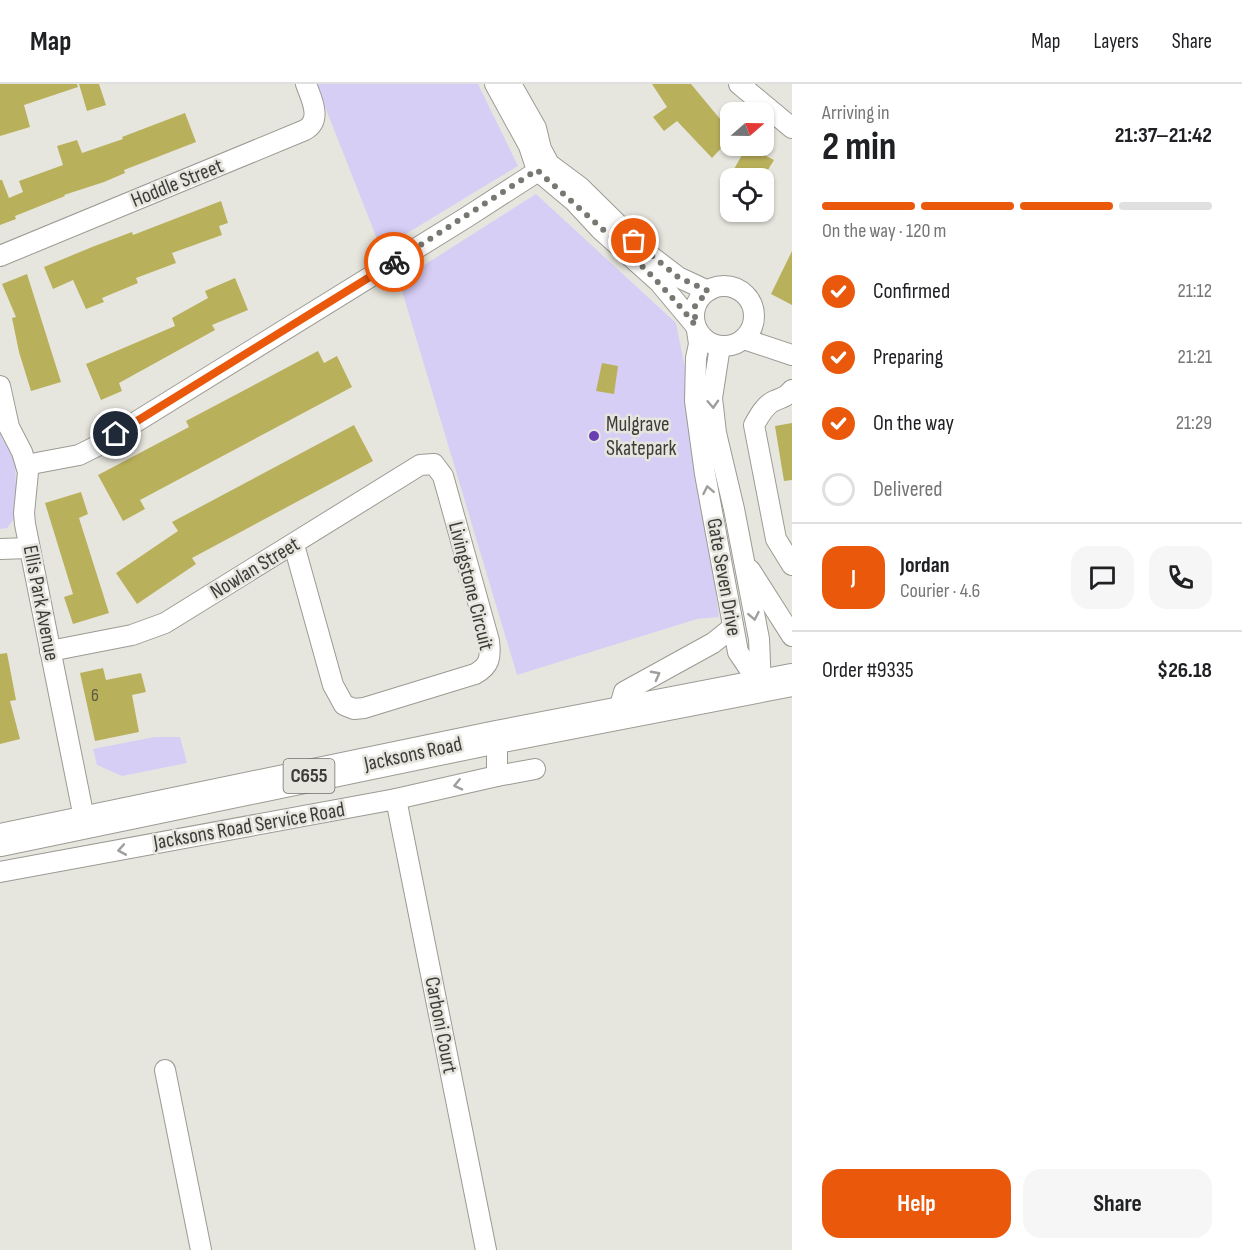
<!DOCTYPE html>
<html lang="en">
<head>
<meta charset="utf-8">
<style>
  :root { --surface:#fff; --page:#f6f6f6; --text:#202124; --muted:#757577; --line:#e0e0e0; --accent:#ea580c }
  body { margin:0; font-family:"Sofia Sans Condensed",sans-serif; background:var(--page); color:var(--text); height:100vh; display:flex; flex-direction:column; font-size:22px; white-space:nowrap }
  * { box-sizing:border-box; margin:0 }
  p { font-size:20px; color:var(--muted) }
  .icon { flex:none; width:33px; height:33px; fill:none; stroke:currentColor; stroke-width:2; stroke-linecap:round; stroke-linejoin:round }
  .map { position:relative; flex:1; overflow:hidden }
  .details { display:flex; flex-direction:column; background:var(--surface); width:450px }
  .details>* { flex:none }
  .needle { width:39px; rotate:70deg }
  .fabs { position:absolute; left:720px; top:18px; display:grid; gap:12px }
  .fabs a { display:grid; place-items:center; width:54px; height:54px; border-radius:12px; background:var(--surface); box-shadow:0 2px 4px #0004; font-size:30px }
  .pin { position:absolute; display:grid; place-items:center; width:51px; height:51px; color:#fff; margin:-26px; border:3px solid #fff; border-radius:50%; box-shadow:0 2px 6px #0007 }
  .courier { position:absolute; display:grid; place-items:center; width:60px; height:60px; margin:-30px; border:4px solid #ea580c; border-radius:50%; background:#fff; color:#222; box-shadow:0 2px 8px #0007 }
  .head em { font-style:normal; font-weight:700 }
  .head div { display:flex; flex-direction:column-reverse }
  .head { display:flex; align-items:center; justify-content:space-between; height:102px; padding:0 30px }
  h1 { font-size:39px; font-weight:700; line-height:45px }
  .bar { display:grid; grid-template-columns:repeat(4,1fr); gap:9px 6px; align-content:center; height:72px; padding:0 30px }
  .bar i { height:8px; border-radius:4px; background:var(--line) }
  .bar .active { background:var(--accent) }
  .bar p { grid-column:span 4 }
  .line { display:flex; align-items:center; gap:15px; padding:0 30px; border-top:2px solid var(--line) }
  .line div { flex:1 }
  .round { display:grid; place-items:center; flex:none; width:63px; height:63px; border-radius:18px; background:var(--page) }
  ol { padding:0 30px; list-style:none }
  li { display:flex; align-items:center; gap:18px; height:66px }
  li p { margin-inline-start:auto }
  li .icon { padding:6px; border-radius:50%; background:var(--accent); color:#fff; stroke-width:4 }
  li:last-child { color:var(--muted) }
  li i { width:33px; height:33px; border:3px solid var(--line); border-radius:50% }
  .primary-button { display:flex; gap:12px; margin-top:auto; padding:12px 30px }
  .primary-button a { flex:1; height:69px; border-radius:18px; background:var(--accent); color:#fff; font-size:24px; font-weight:700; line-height:69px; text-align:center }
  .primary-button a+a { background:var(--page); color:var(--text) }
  header { display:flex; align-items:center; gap:36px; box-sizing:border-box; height:84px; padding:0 30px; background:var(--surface); border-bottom:2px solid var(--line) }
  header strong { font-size:28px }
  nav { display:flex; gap:33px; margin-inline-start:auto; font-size:21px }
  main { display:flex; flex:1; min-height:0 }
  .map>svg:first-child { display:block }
  .green { fill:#d7cef6 }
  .building { fill:#b9b05b }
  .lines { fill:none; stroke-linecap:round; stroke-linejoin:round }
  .street-casing { stroke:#9b9a93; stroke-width:22 }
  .primary-casing { stroke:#9b9a93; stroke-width:34 }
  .street { stroke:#fff; stroke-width:20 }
  .primary { stroke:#fff; stroke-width:32 }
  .oneway { stroke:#9e9e9c }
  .done { stroke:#787873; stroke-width:6; stroke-dasharray:0 10.8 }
  .route { stroke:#ea580c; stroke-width:8 }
  .poi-dot { fill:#693db4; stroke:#e7e6de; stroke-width:2 }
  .labels { text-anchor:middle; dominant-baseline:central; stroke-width:5; stroke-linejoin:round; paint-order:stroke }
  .number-label { font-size:18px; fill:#5c5942 }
  .shield { fill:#e7e6de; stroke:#706f6a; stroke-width:1.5 }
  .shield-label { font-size:20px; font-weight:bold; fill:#3d3c39 }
  .street-label { font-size:21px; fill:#3d3c39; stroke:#e7e6de }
  .poi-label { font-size:21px; fill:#3d3c39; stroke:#e7e6de; text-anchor:start }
</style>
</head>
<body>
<header>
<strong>Map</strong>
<nav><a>Map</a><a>Layers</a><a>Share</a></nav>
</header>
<main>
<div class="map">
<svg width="792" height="1166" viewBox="0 0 792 1166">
  <rect width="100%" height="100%" fill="#e7e6de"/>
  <!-- green -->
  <g class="green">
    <polygon points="316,0 478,0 518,82 381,165"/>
    <polygon points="536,110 676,239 688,299 719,533 697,535 517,591 399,197"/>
    <polygon points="0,345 2,355 15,375 17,431 7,444 0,445"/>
    <polygon points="154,653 180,653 187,679 122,692 97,681 93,665"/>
  </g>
  <!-- building -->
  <g class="building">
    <polygon points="0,0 77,0 78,3 24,21 30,43 0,52"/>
    <polygon points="79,0 99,0 106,21 87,27"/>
    <polygon points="652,0 691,0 730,47 730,55 712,74 677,37 664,47 653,33 667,23"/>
    <polygon points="185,29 196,58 124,86 125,89 104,98 64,111 65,112 15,132 16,135 0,141 0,96 2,96 9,114 23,108 19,97 63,81 57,62 77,56 82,69 123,55 122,53"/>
    <polygon points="747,62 774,76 763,94 729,94"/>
    <polygon points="221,117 228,139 219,142 222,151 172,169 176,179 136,194 138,199 102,214 104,218 86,225 73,196 53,205 44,183 92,163 132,148 133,151"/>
    <polygon points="792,167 792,221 771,210"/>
    <polygon points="27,190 61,298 31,307 19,268 12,234 16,233 2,200"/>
    <polygon points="235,194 248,226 212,241 215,246 119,299 122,307 101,316 86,280 175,242 172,234 208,214 205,207"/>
    <polygon points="318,267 324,279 337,272 352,303 140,416 145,425 123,437 98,391 189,343 186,337"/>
    <polygon points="602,279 618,282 614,310 596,307"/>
    <polygon points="792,339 792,396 784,397 775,342"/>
    <polygon points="354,341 373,377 192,474 196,480 137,520 116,489 178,447 172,438"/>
    <polygon points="81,408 88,430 79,434 109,529 73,540 64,513 73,510 45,419"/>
    <polygon points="7,569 16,616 10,617 20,655 0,660 0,570"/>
    <polygon points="103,584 106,596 141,589 146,608 132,611 139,648 95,657 80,589"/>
  </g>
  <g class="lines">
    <defs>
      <g id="street">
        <polyline points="495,0 529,62 537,86 574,117 600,145 659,198 695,241"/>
        <polyline points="511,0 536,44 541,65 549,80 580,103 648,170 678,193 708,207"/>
        <polyline points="739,0 792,44"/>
        <path d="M0,172l305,-126c18,-10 6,-32 1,-46"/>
        <circle cx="724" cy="232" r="30"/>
        <polyline points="697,246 699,260 696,274 695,317 705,390 738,568 761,602"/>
        <polyline points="744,255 792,271"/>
        <polyline points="720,262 712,314 716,349 734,425 759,555 761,602"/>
        <polyline points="0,302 9,343 22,368 28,388 24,429 25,440 85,739"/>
        <path d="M792,306c-6,7 -9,7 -18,11 -9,4 -15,15 -20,24l22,114 16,26"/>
        <polyline points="26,381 79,371 97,362 467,133 549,80"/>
        <polyline points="0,465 29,464"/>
        <polyline points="750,486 792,552"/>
        <path d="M50,567l82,-16 33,-12 255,-158 14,-1 9,12 46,165c2,16 1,25 -14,33l-111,34 -10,1 -10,-4 -11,-20 -39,-140"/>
        <polyline points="618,629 624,608 713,559 733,543"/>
        <polyline points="497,692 535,685"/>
        <polyline points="396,715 486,1166"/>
        <polyline points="0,788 396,715 497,692 497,653"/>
        <polyline points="165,986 201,1166"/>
      </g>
      <polyline id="primary" points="0,756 497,653 792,596"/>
    </defs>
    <!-- street casing -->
    <use href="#street" class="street-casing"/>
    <!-- primary casing -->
    <use href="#primary" class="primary-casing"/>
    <!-- street -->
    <use href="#street" class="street"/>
    <!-- primary -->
    <use href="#primary" class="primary"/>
  </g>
  <!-- one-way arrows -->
  <defs><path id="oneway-chevron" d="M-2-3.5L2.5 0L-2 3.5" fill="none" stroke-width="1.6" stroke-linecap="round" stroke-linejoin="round" transform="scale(1.5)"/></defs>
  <g class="oneway">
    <use href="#oneway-chevron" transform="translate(713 320) rotate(87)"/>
    <use href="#oneway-chevron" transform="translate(708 406) rotate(-101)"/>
    <use href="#oneway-chevron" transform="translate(754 532) rotate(79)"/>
    <use href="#oneway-chevron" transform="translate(656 591) rotate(-28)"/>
    <use href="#oneway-chevron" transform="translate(458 701) rotate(167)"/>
    <use href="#oneway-chevron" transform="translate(122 766) rotate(170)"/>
  </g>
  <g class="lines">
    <!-- done -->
    <path class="done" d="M394,178l143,-92c54,50 113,97 158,155v-19l13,-15 -30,-14 -44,-36"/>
    <!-- route -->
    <polyline class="route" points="116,350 394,178"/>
  </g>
  <!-- markers -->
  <circle class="poi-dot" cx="594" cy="352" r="6"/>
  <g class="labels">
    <!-- number labels -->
    <g class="number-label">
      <text x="95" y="611">6</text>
    </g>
    <!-- shield labels -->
    <rect class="shield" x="283.5" y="675" width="51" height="34" rx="4.5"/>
    <g class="shield-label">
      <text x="309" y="692">C655</text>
    </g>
    <!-- street labels -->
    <g class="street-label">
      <text transform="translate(177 99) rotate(-22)">Hoddle Street</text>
      <text transform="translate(255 484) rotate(-31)">Nowlan Street</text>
      <text transform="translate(724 493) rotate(80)">Gate Seven Drive</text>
      <text transform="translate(471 502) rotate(76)">Livingstone Circuit</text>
      <text transform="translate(41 519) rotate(79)">Ellis Park Avenue</text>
      <text transform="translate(413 670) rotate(-12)">Jacksons Road</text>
      <text transform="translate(249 742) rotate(-10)">Jacksons Road Service Road</text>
      <text transform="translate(441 941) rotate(79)">Carboni Court</text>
    </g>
    <!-- poi labels -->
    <g class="poi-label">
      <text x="606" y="340">Mulgrave<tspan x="606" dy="24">Skatepark</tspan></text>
    </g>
  </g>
</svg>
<div class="fabs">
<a><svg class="needle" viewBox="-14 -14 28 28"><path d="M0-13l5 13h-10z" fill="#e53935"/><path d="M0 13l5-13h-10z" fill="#757577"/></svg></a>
<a><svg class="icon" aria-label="locate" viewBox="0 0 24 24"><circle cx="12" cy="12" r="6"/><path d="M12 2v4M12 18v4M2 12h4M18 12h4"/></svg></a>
</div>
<div class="pin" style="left:634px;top:157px;background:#ea580c"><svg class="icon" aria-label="bag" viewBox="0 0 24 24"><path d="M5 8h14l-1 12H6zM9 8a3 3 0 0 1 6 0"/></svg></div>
<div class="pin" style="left:116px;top:350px;background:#1f2937"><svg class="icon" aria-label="home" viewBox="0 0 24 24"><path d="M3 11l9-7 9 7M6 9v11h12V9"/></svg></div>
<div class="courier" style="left:394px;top:178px"><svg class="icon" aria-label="bike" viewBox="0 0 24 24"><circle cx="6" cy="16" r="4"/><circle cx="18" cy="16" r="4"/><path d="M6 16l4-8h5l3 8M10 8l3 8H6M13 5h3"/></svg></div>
</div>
<section class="details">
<div class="head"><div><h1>2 min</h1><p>Arriving in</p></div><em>21:37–21:42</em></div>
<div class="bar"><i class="active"></i><i class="active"></i><i class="active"></i><i></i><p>On the way · 120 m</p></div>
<ol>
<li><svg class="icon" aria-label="check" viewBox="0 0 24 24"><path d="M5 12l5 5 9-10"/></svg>Confirmed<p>21:12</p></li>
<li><svg class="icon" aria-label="check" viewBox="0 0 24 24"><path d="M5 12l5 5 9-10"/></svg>Preparing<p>21:21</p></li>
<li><svg class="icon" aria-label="check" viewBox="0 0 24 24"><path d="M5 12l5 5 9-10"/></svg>On the way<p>21:29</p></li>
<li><i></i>Delivered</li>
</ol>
<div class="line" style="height:108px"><b class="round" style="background:var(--accent);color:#fff">J</b><div><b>Jordan</b><p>Courier · 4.6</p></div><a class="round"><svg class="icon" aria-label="chat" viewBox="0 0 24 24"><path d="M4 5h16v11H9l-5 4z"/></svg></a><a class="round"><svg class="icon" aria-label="phone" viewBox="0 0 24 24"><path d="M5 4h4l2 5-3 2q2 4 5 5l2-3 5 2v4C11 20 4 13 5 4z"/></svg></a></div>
<div class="line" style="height:78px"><div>Order #9335</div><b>$26.18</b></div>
<div class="primary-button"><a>Help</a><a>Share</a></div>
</section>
</main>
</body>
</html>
